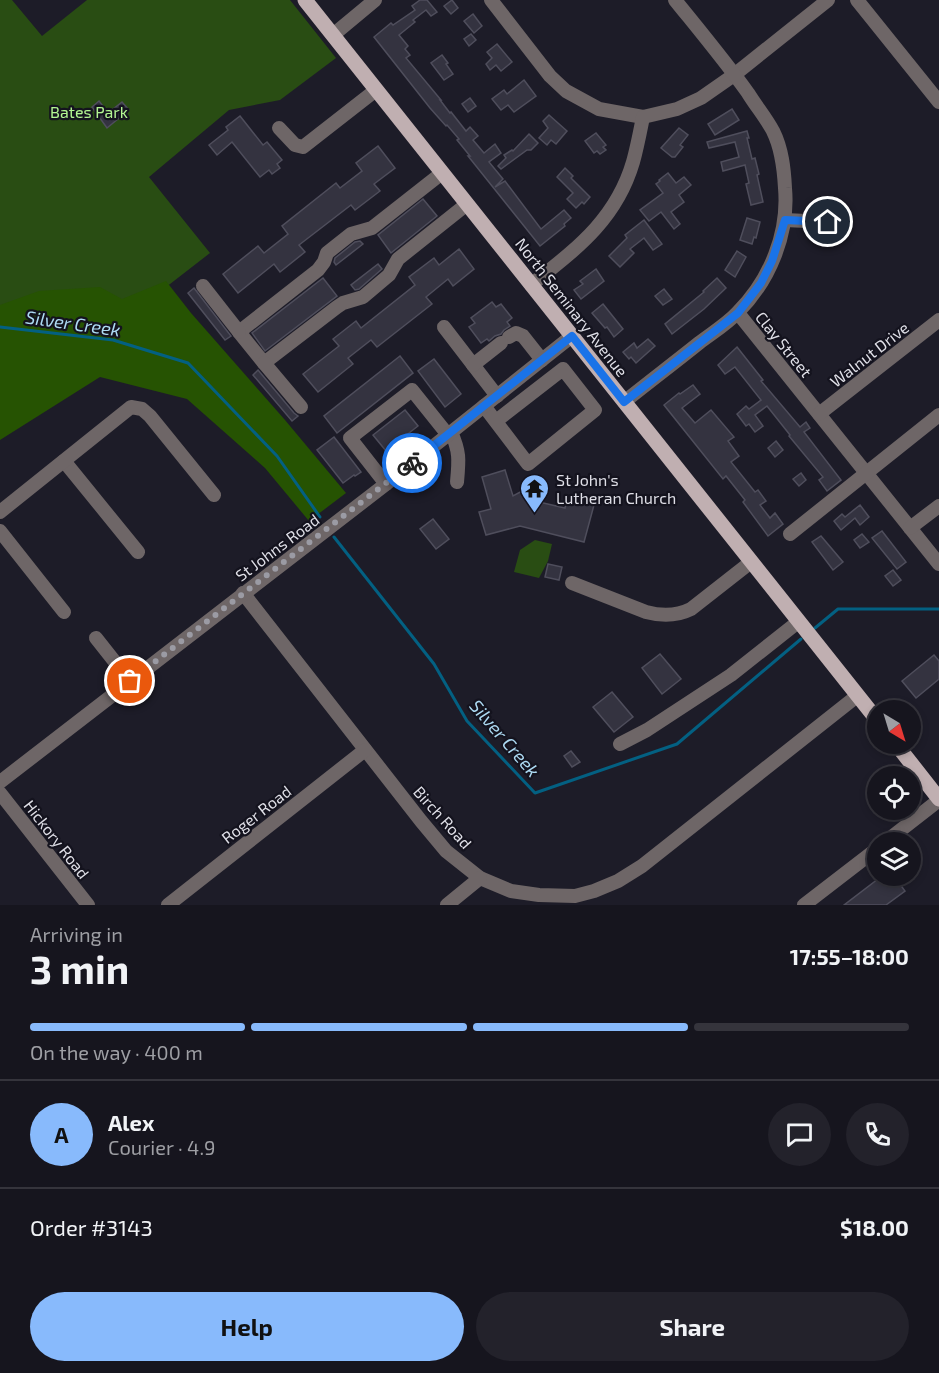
<!DOCTYPE html>
<html lang="en">
<head>
<meta charset="utf-8">
<style>
  :root { --surface:#16151e; --page:#23222b; --text:#f1f3f6; --muted:#9e9fa4; --line:#35343c; --accent:#88bafc }
  body { margin:0; font-family:"Exo 2",sans-serif; background:var(--page); color:var(--text); height:100vh; display:flex; flex-direction:column; font-size:22px; white-space:nowrap }
  * { box-sizing:border-box; margin:0 }
  p { font-size:20px; color:var(--muted) }
  .icon { flex:none; width:33px; height:33px; fill:none; stroke:currentColor; stroke-width:2; stroke-linecap:round; stroke-linejoin:round }
  .map { position:relative; height:905px; overflow:hidden }
  .drawer { display:flex; flex-direction:column; background:var(--surface); flex:1 }
  .drawer>* { flex:none }
  .needle { width:39px; rotate:142deg }
  .controls { position:absolute; left:867px; top:700px; display:grid; gap:12px }
  .controls a { display:grid; place-items:center; width:54px; height:54px; border-radius:50%; background:var(--surface); box-shadow:0 3px 9px #0003,0 0 0 2px var(--line); font-size:30px }
  .pin { position:absolute; display:grid; place-items:center; width:51px; height:51px; color:#fff; margin:-26px; border:3px solid #fff; border-radius:50%; box-shadow:0 2px 6px #0007 }
  .courier { position:absolute; display:grid; place-items:center; width:60px; height:60px; margin:-30px; border:4px solid #1a73e8; border-radius:50%; background:#fff; color:#222; box-shadow:0 2px 8px #0007 }
  .summary em { font-style:normal; font-weight:700 }
  .summary div { display:flex; flex-direction:column-reverse }
  .summary { display:flex; align-items:center; justify-content:space-between; height:102px; padding:0 30px }
  h1 { font-size:39px; font-weight:700; line-height:45px }
  .bar { display:grid; grid-template-columns:repeat(4,1fr); gap:9px 6px; align-content:center; height:72px; padding:0 30px }
  .bar i { height:8px; border-radius:4px; background:var(--line) }
  .bar .active { background:var(--accent) }
  .bar p { grid-column:span 4 }
  .line { display:flex; align-items:center; gap:15px; padding:0 30px; border-top:2px solid var(--line) }
  .line div { flex:1 }
  .round { display:grid; place-items:center; flex:none; width:63px; height:63px; border-radius:32px; background:var(--page) }
  .primary-button { display:flex; gap:12px; margin-top:auto; padding:12px 30px }
  .primary-button a { flex:1; height:69px; border-radius:36px; background:var(--accent); color:#111; font-size:24px; font-weight:700; line-height:69px; text-align:center }
  .primary-button a+a { background:var(--page); color:var(--text) }
  .map>svg:first-child { display:block }
  .green { fill:#294d13 }
  .forest { fill:#265302 }
  .lines { fill:none; stroke-linecap:round; stroke-linejoin:round }
  .stream { stroke:#036082; stroke-width:3 }
  .building { fill:#343340; stroke:#4f4e5c; stroke-width:1.5 }
  .minor { stroke:#6e6667; stroke-width:14 }
  .major { stroke:#c0afb1; stroke-width:15 }
  .done { stroke:#9b9ba4; stroke-width:6; stroke-dasharray:0 10.8 }
  .route { stroke:#1a73e8; stroke-width:8 }
  .labels { text-anchor:middle; dominant-baseline:central; stroke-width:4.5; stroke-linejoin:round; paint-order:stroke }
  .park-label { font-size:16px; fill:#b3f692; stroke:#14131e }
  .street-label { font-size:16px; fill:#dfdfe7; stroke:#14131e }
  .poi-label { font-size:16px; fill:#dfdfe7; stroke:#14131e; text-anchor:start }
  .water-label { font-size:18px; font-style:italic; fill:#addaf3; stroke:#14131e }
</style>
</head>
<body>
<div class="map">
<svg width="939" height="905" viewBox="0 0 939 905">
  <rect width="100%" height="100%" fill="#1d1c28"/>
  <!-- green -->
  <g class="green">
    <polygon points="0,0 12,0 42,36 87,0 290,0 336,58 280,100 229,110 149,177 210,253 0,416"/>
    <polygon points="535,540 552,544 548,561 539,578 514,572 520,550"/>
  </g>
  <!-- forest -->
  <polygon class="forest" points="166,281 191,313 285,420 346,493 309,521 265,468 187,399 100,377 0,440 0,305 39,291 100,287 122,299"/>
  <g class="lines">
    <!-- stream -->
    <g class="stream">
      <polyline points="0,327 113,340 188,363 277,456 320,517"/>
      <polyline points="334,537 434,664 467,721 535,793 677,744 801,639"/>
      <polyline points="815,628 838,609 939,609"/>
    </g>
  </g>
  <!-- building -->
  <g class="building">
    <polygon points="420,0 427,0 437,12 431,16 426,10 413,20 415,22 399,35 408,46 405,49 410,55 406,58 441,100 440,100 450,113 451,112 466,131 470,127 478,136 473,140 484,153 495,144 501,153 489,162 503,179 495,187 505,181 541,229 564,210 571,218 564,224 565,226 540,246 468,156 470,156 457,140 459,139 447,125 446,126 430,108 374,37 391,23 393,25 415,10 412,6"/>
    <polygon points="452,0 458,8 451,14 444,6"/>
    <polygon points="473,14 482,26 474,33 464,21"/>
    <polygon points="471,34 476,40 469,46 464,39"/>
    <polygon points="497,44 512,62 501,71 496,65 490,70 486,64 492,58 487,52"/>
    <polygon points="442,55 448,63 446,64 453,74 444,80 431,63"/>
    <polygon points="524,80 536,96 514,112 508,105 501,110 492,99 504,90 507,94"/>
    <polygon points="470,98 476,106 468,112 462,104"/>
    <polygon points="99,101 108,113 122,102 129,110 107,128 92,107"/>
    <polygon points="732,109 739,120 715,135 708,124"/>
    <polygon points="549,115 567,131 556,144 551,140 547,145 539,138 548,128 543,121"/>
    <polygon points="240,116 263,145 267,142 282,160 277,164 280,168 272,174 269,170 260,177 232,142 217,155 209,145 228,130 226,127"/>
    <polygon points="679,128 688,135 680,145 683,147 675,157 672,157 661,148"/>
    <polygon points="747,131 749,138 747,138 752,159 755,158 759,174 757,175 763,202 751,205 746,184 749,183 745,165 723,171 721,162 739,157 735,142 709,148 707,142"/>
    <polygon points="596,133 606,145 603,147 606,150 600,154 597,151 594,153 585,141"/>
    <polygon points="529,134 538,143 531,150 527,150 501,169 498,166 506,158 504,155 512,150 513,151"/>
    <polygon points="378,146 395,168 374,184 380,191 355,210 351,205 299,245 305,252 280,272 274,264 238,293 223,274 258,246 264,253 288,234 282,226 336,183 340,188 362,171 356,163"/>
    <polygon points="565,168 573,176 571,178 590,197 584,204 582,202 576,208 567,199 573,193 557,177"/>
    <polygon points="668,173 676,183 684,177 691,185 679,195 684,202 671,212 680,224 674,229 661,212 649,221 640,210 663,193 656,184 660,181 659,180"/>
    <polygon points="423,199 437,216 391,253 378,235"/>
    <polygon points="747,218 760,222 756,238 754,237 752,244 740,240"/>
    <polygon points="644,220 662,244 653,250 644,238 630,249 634,253 620,267 609,256 627,238 625,235"/>
    <polygon points="360,241 363,244 336,265 334,262 335,258 355,242"/>
    <polygon points="459,249 474,269 453,286 448,279 426,297 432,304 377,347 371,340 348,358 353,364 318,392 303,374 339,346 333,339 356,321 361,328 415,285 409,277 434,258 439,265"/>
    <polygon points="737,251 746,257 735,277 725,270"/>
    <polygon points="378,264 382,269 359,289 355,290 351,285"/>
    <polygon points="596,269 604,281 581,299 574,290 583,284 580,281"/>
    <polygon points="323,278 337,296 265,351 252,333"/>
    <polygon points="717,278 726,288 704,309 672,334 665,324 704,292 703,291"/>
    <polygon points="194,288 231,336 225,340 188,293"/>
    <polygon points="664,289 672,299 663,305 655,296"/>
    <polygon points="492,302 496,307 501,304 512,318 507,322 510,326 504,330 501,334 495,336 489,341 487,339 481,343 469,327 475,323 471,318"/>
    <polygon points="603,304 623,329 614,337 607,327 605,328 592,313"/>
    <polygon points="648,339 655,346 636,363 631,357 629,359 623,352 634,343 637,348"/>
    <polygon points="737,347 763,380 761,381 800,427 806,422 810,428 804,432 841,480 827,491 819,480 823,477 789,436 790,435 767,406 755,415 763,426 755,432 749,424 746,426 737,414 746,406 749,409 761,400 735,367 725,374 718,365"/>
    <polygon points="400,356 413,373 337,433 324,416"/>
    <polygon points="434,359 461,394 445,407 418,371"/>
    <polygon points="258,370 294,413 298,416 292,421 253,375"/>
    <polygon points="693,385 700,394 682,408 695,423 711,410 734,437 728,441 739,456 731,462 755,492 758,490 766,501 760,505 770,518 775,513 783,524 768,536 743,502 745,500 726,476 723,479 664,405 679,393 680,394"/>
    <polygon points="405,410 418,426 386,451 373,435"/>
    <polygon points="334,437 361,472 355,476 354,475 343,483 317,450"/>
    <polygon points="776,441 783,450 775,457 768,448"/>
    <polygon points="505,470 513,496 524,490 527,494 526,499 565,508 567,498 594,505 584,542 520,526 486,535 479,512 491,509 482,477"/>
    <polygon points="801,473 806,480 799,486 793,479"/>
    <polygon points="860,505 869,517 860,525 855,518 841,530 834,521 842,514 845,517"/>
    <polygon points="433,519 449,539 436,549 420,529"/>
    <polygon points="882,531 906,562 897,569 872,538"/>
    <polygon points="862,534 869,542 860,548 854,540"/>
    <polygon points="821,536 843,562 833,570 812,542"/>
    <polygon points="548,564 562,567 559,580 545,577"/>
    <polygon points="893,570 901,580 893,586 885,576"/>
    <polygon points="660,654 681,679 662,694 642,668"/>
    <polygon points="934,655 939,661 939,679 916,698 902,681"/>
    <polygon points="612,692 633,717 614,732 593,707"/>
    <polygon points="571,751 580,762 572,767 564,756"/>
    <polygon points="882,876 894,876 905,891 886,905 844,905"/>
  </g>
  <g class="lines">
    <!-- minor -->
    <g class="minor">
      <polyline points="491,0 550,76 566,91 599,109 643,117"/>
      <polyline points="857,0 939,102"/>
      <polyline points="333,35 375,0"/>
      <polyline points="279,128 295,145 303,147 376,90"/>
      <polyline points="442,173 372,228 351,234 327,253 324,262 318,270 239,332 264,363 337,307 343,303 363,297 389,275 398,259 467,204"/>
      <polyline points="785,220 828,222"/>
      <path d="M531,285c45,-36 85,-65 102,-123 4,-14 7,-30 10,-45l34,-8 24,-11 33,-23 94,-75"/>
      <polyline points="203,286 239,332"/>
      <polyline points="738,313 939,564"/>
      <polyline points="444,327 497,396"/>
      <polyline points="509,337 516,333 523,336 542,360"/>
      <polyline points="264,363 301,407"/>
      <polyline points="473,365 501,343"/>
      <path d="M624,402c25,-20 50,-39 75,-59 13,-10 28,-19 39,-31 32,-32 51,-79 47,-124 -1,-19 -3,-39 -12,-57 -7,-13 -17,-25 -25,-38 -23,-32 -48,-62 -73,-93"/>
      <polyline points="484,406 528,464 595,410 563,369 496,421"/>
      <polyline points="819,414 939,320"/>
      <path d="M451,432c9,20 8,28 6,50"/>
      <polyline points="64,461 138,552"/>
      <polyline points="386,484 350,438 412,390 448,435"/>
      <polyline points="0,512 131,407 142,409 150,416 214,495"/>
      <polyline points="910,528 939,506"/>
      <polyline points="0,531 64,612"/>
      <polyline points="790,534 939,415"/>
      <path d="M572,583l74,29c15,4 31,4 45,-3l60,-47"/>
      <polyline points="243,593 421,821 446,851 480,878 511,891 539,895 575,896 594,891 618,881 642,866 857,696"/>
      <polyline points="96,638 130,681"/>
      <polyline points="620,744 647,730 731,675 798,622"/>
      <polyline points="0,782 386,484 572,336"/>
      <polyline points="0,793 88,905"/>
      <polyline points="884,843 939,800"/>
      <polyline points="168,905 365,750"/>
      <polyline points="447,905 480,878"/>
      <polyline points="804,905 878,848"/>
    </g>
    <!-- major -->
    <g class="major">
      <polyline points="305,0 878,721"/>
      <polyline points="896,744 939,799"/>
    </g>
  </g>
  <g class="lines">
    <!-- done -->
    <polyline class="done" points="130,681 412,463"/>
    <!-- route -->
    <polyline class="route" points="412,463 572,336 624,402 738,313 761,283 772,261 785,220 828,222"/>
  </g>
  <!-- icons -->
  <defs>
    <symbol id="temple-pin" viewBox="-11 -11 22 30"><path d="M0 17L-7.5 6A9.5 9.5 0 1 1 7.5 6Z" fill="#88bafc" stroke="#14131e"/><path d="M0-6L5-2H3V0L6.5 2.5H4V6H1.5V3h-3V6H-4V2.5H-6.5L-3 0V-2H-5Z" fill="#111"/></symbol>
  </defs>
  <g fill-rule="evenodd">
    <use href="#temple-pin" x="518" y="472" width="33" height="45"/>
  </g>
  <g class="labels">
    <!-- park labels -->
    <g class="park-label">
      <text x="89" y="111">Bates Park</text>
    </g>
    <!-- street labels -->
    <g class="street-label">
      <text transform="translate(572 307) rotate(52)">North Seminary Avenue</text>
      <text transform="translate(784 344) rotate(51)">Clay Street</text>
      <text transform="translate(869 354) rotate(-38)">Walnut Drive</text>
      <text transform="translate(277 547) rotate(-37)">St Johns Road</text>
      <text transform="translate(256 814) rotate(-38)">Roger Road</text>
      <text transform="translate(443 817) rotate(48)">Birch Road</text>
      <text transform="translate(57 839) rotate(52)">Hickory Road</text>
    </g>
    <!-- poi labels -->
    <g class="poi-label">
      <text x="556" y="479">St John's<tspan x="556" dy="18">Lutheran Church</tspan></text>
    </g>
    <!-- water labels -->
    <g class="water-label">
      <text transform="translate(73 323) rotate(8)">Silver Creek</text>
      <text transform="translate(505 738) rotate(49)">Silver Creek</text>
    </g>
  </g>
</svg>
<div class="controls">
<a><svg class="needle" viewBox="-14 -14 28 28"><path d="M0-13l5 13h-10z" fill="#e53935"/><path d="M0 13l5-13h-10z" fill="#9e9fa4"/></svg></a>
<a><svg class="icon" aria-label="locate" viewBox="0 0 24 24"><circle cx="12" cy="12" r="6"/><path d="M12 2v4M12 18v4M2 12h4M18 12h4"/></svg></a>
<a><svg class="icon" aria-label="layers" viewBox="0 0 24 24"><path d="M12 4l9 5-9 5-9-5zM3 14l9 5 9-5"/></svg></a>
</div>
<div class="pin" style="left:130px;top:681px;background:#ea580c"><svg class="icon" aria-label="bag" viewBox="0 0 24 24"><path d="M5 8h14l-1 12H6zM9 8a3 3 0 0 1 6 0"/></svg></div>
<div class="pin" style="left:828px;top:222px;background:#1f2937"><svg class="icon" aria-label="home" viewBox="0 0 24 24"><path d="M3 11l9-7 9 7M6 9v11h12V9"/></svg></div>
<div class="courier" style="left:412px;top:463px"><svg class="icon" aria-label="bike" viewBox="0 0 24 24"><circle cx="6" cy="16" r="4"/><circle cx="18" cy="16" r="4"/><path d="M6 16l4-8h5l3 8M10 8l3 8H6M13 5h3"/></svg></div>
</div>
<section class="drawer">
<div class="summary"><div><h1>3 min</h1><p>Arriving in</p></div><em>17:55–18:00</em></div>
<div class="bar"><i class="active"></i><i class="active"></i><i class="active"></i><i></i><p>On the way · 400 m</p></div>
<div class="line" style="height:108px"><b class="round" style="background:var(--accent);color:#111">A</b><div><b>Alex</b><p>Courier · 4.9</p></div><a class="round"><svg class="icon" aria-label="chat" viewBox="0 0 24 24"><path d="M4 5h16v11H9l-5 4z"/></svg></a><a class="round"><svg class="icon" aria-label="phone" viewBox="0 0 24 24"><path d="M5 4h4l2 5-3 2q2 4 5 5l2-3 5 2v4C11 20 4 13 5 4z"/></svg></a></div>
<div class="line" style="height:78px"><div>Order #3143</div><b>$18.00</b></div>
<div class="primary-button"><a>Help</a><a>Share</a></div>
</section>
</body>
</html>
